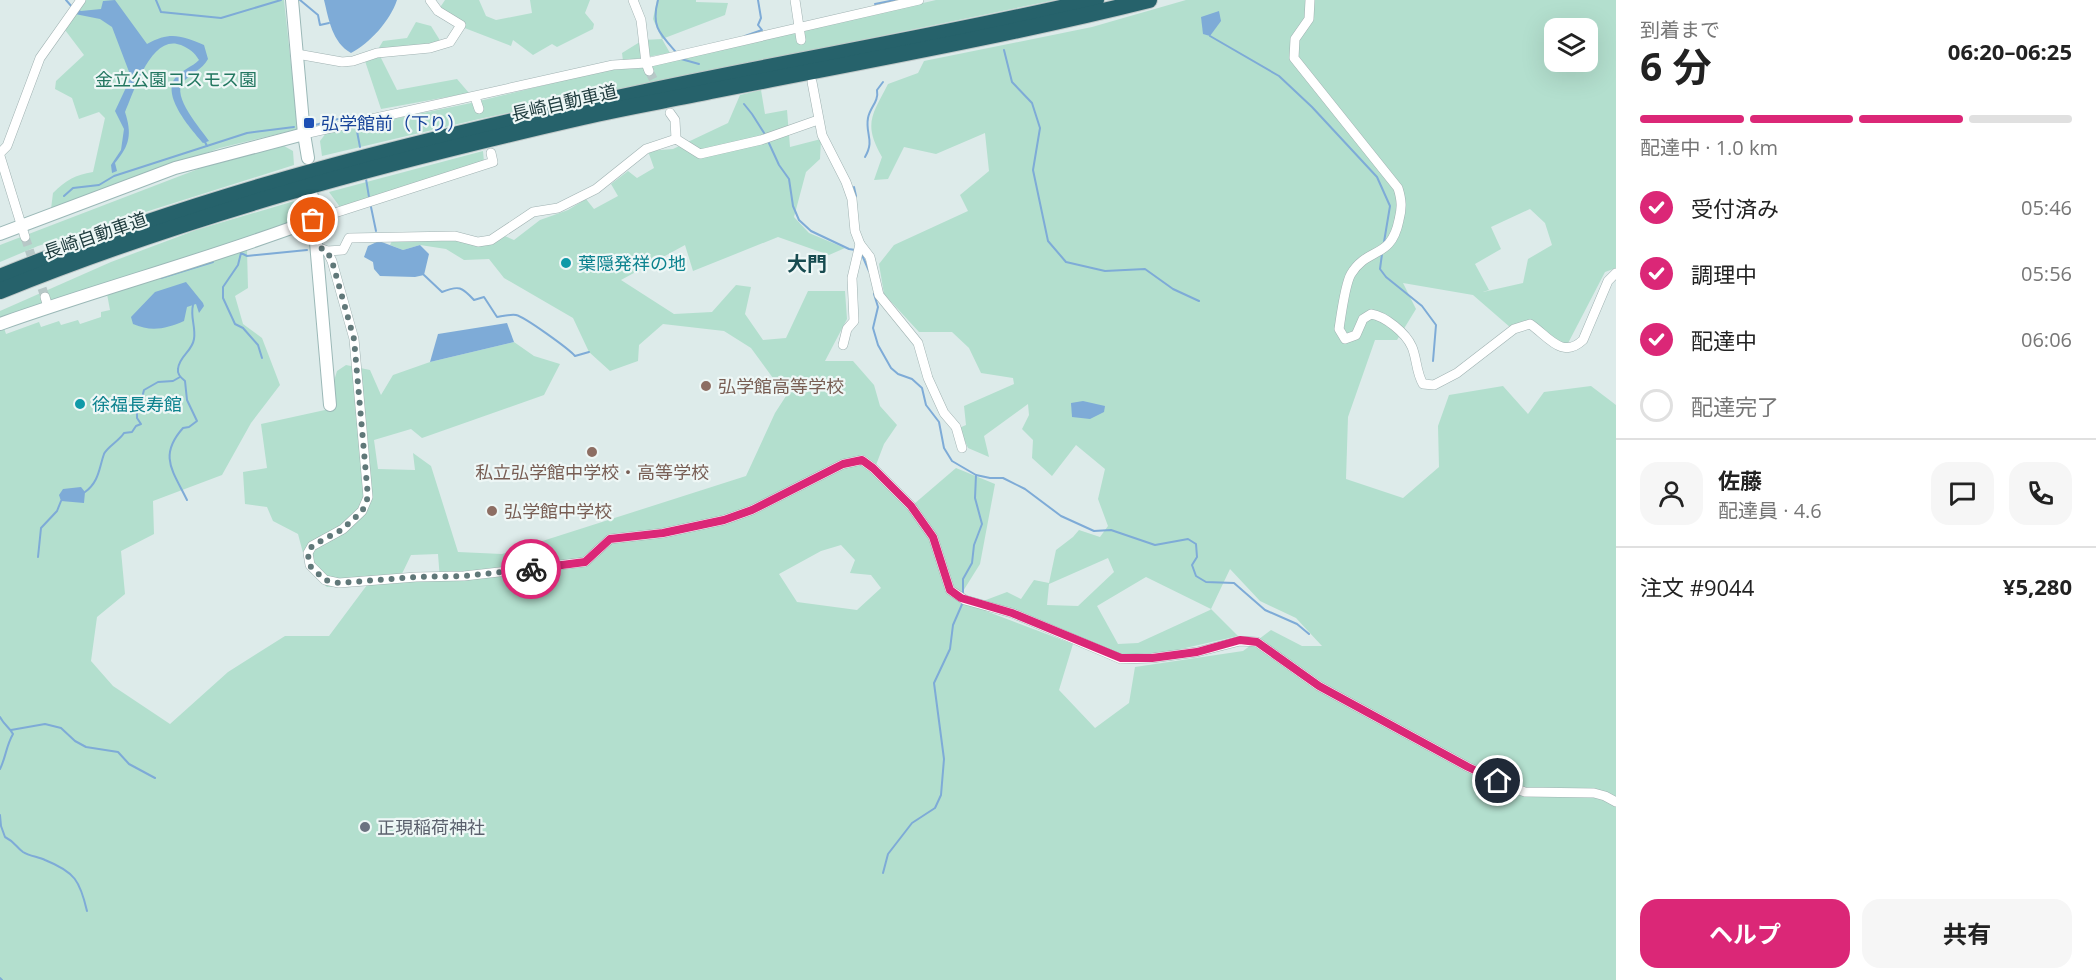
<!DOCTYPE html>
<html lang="ja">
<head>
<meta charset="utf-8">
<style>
  :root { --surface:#fff; --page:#f6f6f6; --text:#222; --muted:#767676; --line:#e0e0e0; --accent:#db2777 }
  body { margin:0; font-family:"Open Sans","Noto Sans JP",sans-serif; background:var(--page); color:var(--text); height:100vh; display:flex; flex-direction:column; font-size:22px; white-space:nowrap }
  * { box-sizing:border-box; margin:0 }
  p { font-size:20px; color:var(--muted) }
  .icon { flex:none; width:33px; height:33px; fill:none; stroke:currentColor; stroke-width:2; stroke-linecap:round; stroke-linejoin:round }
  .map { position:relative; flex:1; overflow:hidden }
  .side { display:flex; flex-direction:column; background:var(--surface); width:480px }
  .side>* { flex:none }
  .controls { position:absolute; left:1544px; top:18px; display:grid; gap:12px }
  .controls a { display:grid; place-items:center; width:54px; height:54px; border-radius:12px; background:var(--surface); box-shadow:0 6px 24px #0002; font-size:30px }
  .pin { position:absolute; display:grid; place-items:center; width:51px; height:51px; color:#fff; margin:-26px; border:3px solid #fff; border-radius:50%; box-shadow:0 2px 6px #0007 }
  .courier { position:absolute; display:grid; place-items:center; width:60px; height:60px; margin:-30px; border:4px solid #db2777; border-radius:50%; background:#fff; color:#222; box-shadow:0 2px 8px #0007 }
  .headline em { font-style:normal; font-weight:700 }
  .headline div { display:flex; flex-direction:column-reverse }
  .headline { display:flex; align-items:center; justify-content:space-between; height:102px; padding:0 24px }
  h1 { font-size:39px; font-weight:700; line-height:45px }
  .bar { display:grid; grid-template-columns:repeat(4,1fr); gap:9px 6px; align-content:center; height:72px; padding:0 24px }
  .bar i { height:8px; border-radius:4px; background:var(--line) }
  .bar .current { background:var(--accent) }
  .bar p { grid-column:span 4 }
  .line { display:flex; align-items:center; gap:15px; padding:0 24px; border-top:2px solid var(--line) }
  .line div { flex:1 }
  .round { display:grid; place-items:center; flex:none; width:63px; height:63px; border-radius:18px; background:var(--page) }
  ol { padding:0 24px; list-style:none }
  li { display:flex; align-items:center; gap:18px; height:66px }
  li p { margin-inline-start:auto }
  li .icon { padding:6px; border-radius:50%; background:var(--accent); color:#fff; stroke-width:4 }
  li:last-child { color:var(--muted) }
  li i { width:33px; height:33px; border:3px solid var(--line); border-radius:50% }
  .cta { display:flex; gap:12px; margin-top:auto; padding:12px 24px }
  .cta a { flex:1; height:69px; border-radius:18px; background:var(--accent); color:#fff; font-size:24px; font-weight:700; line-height:69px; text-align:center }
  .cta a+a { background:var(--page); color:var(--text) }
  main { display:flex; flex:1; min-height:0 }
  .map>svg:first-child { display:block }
  .green { fill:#b3dfce; fill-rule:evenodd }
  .water { fill:#7eabd7 }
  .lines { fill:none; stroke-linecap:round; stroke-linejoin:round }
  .stream { stroke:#7eabd7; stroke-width:2 }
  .street-tunnel { stroke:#b7c8c7; stroke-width:9; stroke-dasharray:9 4.5; stroke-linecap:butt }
  .street-casing { stroke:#a0b2b2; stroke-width:10 }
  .secondary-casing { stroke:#9bb8b7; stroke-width:14 }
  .highway-casing { stroke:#c0c8c8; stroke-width:18 }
  .street { stroke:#fff; stroke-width:9 }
  .secondary { stroke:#fff; stroke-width:12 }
  .highway { stroke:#26626b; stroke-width:16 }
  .done { stroke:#607879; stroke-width:6; stroke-dasharray:0 10.8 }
  .route { stroke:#db2777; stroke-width:8 }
  .transit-dot { fill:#1a4fb4; stroke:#eef7f6; stroke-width:2 }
  .culture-dot { fill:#0f9aa8; stroke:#eef7f6; stroke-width:2 }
  .education-dot { fill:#8d6e63; stroke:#eef7f6; stroke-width:2 }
  .worship-dot { fill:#6b7280; stroke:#eef7f6; stroke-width:2 }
  .labels { text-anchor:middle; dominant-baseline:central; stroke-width:4.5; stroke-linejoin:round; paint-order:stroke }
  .park-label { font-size:18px; fill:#237760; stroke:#eef7f6 }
  .street-label { font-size:18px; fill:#1d3a3c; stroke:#eef7f6 }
  .transit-label { font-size:18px; fill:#164399; stroke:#eef7f6; text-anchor:start }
  .culture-label { font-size:18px; fill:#0d838f; stroke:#eef7f6; text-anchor:start }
  .education-label { font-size:18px; fill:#785e54; stroke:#eef7f6; text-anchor:start }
  .worship-label { font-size:18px; fill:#5b616d; stroke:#eef7f6; text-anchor:start }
  .neighbourhood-label { font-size:20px; font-weight:bold; fill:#174b50; stroke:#eef7f6 }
</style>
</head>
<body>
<main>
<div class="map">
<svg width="1616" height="980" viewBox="0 0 1616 980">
  <rect width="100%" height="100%" fill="#ddebea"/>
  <!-- green -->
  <g class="green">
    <path d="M86,0h198l14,129 -78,19 -169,61 2,-16c13,-13 22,-18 40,-21l12,-54 -6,-6 -20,7 -7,-21 -17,-9 1,-8 28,-26 -19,-25z"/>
    <polygon points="445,0 479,0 486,16 496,20 532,13 530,0 590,0 585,13 594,24 593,29 557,47 552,44 533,55 513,40 511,46 462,27 437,12"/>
    <polygon points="657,0 696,0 696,2 728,3 725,15 662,39 670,53 623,61 622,53 643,40 662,39 653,19"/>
    <polygon points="936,0 1055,0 479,119 322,156 320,141 326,133 471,103 607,70 642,68"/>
    <path d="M1186,0h430v268l-11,4 -41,79 -30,-30 -23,7 -38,-33 -70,-12 13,26 -19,31h-22l-27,77 -2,62 57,19 36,-31 -1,-41 11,-31 54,-9 25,28 16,-22 47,-6 25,19v575h-1616v-650l4,-2 2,6 33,-12 2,5 18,-6 2,4 17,-5 2,4 21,-7v-5l9,-2 -3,-16 140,-44 1,38 -13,8 8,28 19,14 18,47 -29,38 -29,52 -69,26 1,33 -33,17 4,43 -28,23 -6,44 22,25 57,38 58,-52 57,-36h44l38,-51 -40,2 -20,-19 -9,-34 -25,-13 -6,-14 -22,-3 -2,-32 24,-4 -6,-44 64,-14 12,-39 9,-6 24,5 11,25 12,-20 37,-13 84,-20 20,14 26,8 -16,31 -122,43 -11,-9 -37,11 4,29 37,1 -2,-17 18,13 27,86 44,2 244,-78 29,-63 11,-17 -35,-48 -27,-17 -61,-7 -24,21 -1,16 -28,10 -21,-19 -16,-34 -69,-40 -15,-19 -25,1 -18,-11 -26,-4 -17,5 -13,-5 4,-8 61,-1 23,6 22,-8 14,6 26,-20 28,-10 18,-11 8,10 24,-13 -7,-12 17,-13 9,7 17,-10 -6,-17 25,-2 55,-26 12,-28 21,-5 4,24 22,-4 3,37 31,-8 -1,20 -14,13 -12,45 15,16 36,15 -16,7 -51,-18 -85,34 -8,-26 -64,35 53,34 38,-2 24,-27 15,2 -6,27 18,26 23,-2 22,-47h37l2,28 -22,42h28l21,24 6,21 17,19 -13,19 -8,21 38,39 42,-36 39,16 -15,80 -20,32 18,7 29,-11 14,7 13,-19 15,3 7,-33 17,-13 6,-7 21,7 8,-11 -10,-27 7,-30 -29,-24 -24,31 -20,-18 1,-18 -11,-11 7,-14 -1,-11 -44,32 5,21 -21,-9 -9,-20 7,-3 -2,-19 50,-22 -1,-6 -32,-5 -12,-25 -17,-16h-33l-35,-38 -5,-30 15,-19 74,-34 -8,-16 29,-24 -4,-38 -49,21 -32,-7 -16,32 -14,1 8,-23c-19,-33 -10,-42 6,-73l30,-11 6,-12 168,-34zM1554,28h33v34h-33zM1530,209l15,14 7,22 -24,14 -5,24 -40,9 6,-2 -14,-26 26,-15 -10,-22zM841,545l14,15 -5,13 21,2 10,13 -24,22 -60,-8 -18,-28 42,-23zM438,554l2,26h-41l12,-25zM1108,558l6,14 -36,34 -31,-1 2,-21zM1230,569l30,32 36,17 26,28h-20l-31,-16 -28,21 -108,16 -6,36 -34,25 -36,-38 14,-46 -87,-33 28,-1 108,45 37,-1 79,-18 -27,-27zM1146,577l65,32 -1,1 -72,33 -20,1 -21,-38z"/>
    <polygon points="416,22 431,26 441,42 427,46 377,51 383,41 407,38"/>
    <polygon points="379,54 397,90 457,79 469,93 381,109 364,58"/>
    <polygon points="284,146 293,151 294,165 38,246 0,262 0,245 206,166"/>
    <polygon points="483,151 484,162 340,207 329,192"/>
    <polygon points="298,200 299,215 293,222 0,318 0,311 111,262 196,230"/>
  </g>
  <!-- water -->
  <g class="water">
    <path d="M115,0l32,44c24,-13 34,-8 57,1l4,14c-6,11 -17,14 -25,23 -12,14 18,47 26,59l-6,2c-11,-13 -43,-48 -27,-66 6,-7 16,-10 23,-17 -5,-8 -9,-11 -18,-15 -30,-12 -47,47 -56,67 7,22 5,33 -10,51l2,8 -5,2 -1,-8 10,-15 3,-21 -9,-18 16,-34 -19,-50 -12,-8 -25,-5 3,-5 3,2 20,-2 2,-8z"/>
    <path d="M324,0h73c-7,21 -27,43 -46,53 -19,-11 -22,-33 -27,-53z"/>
    <polygon points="1219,11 1221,21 1210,36 1203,34 1201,17"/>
    <polygon points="379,241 403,250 420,245 429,254 424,275 415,277 380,276 374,269 373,262 364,257 368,246"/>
    <path d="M186,282l17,21 1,3 -5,7 -3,-9 -9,3 -3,14c-18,8 -33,11 -51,3l-2,-7 24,-25z"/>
    <polygon points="507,323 514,342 430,362 438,334"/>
    <polygon points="1083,401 1105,406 1104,412 1090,419 1072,417 1071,403"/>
    <polygon points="81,487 85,492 84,503 61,501 59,495 63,489"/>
  </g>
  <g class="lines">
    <!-- stream -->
    <g class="stream">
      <polyline points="66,0 73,8"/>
      <polyline points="156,0 161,12 221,18 281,0"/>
      <polyline points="300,0 318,15 320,25 329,23"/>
      <path d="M658,0c-7,26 1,33 18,52"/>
      <polyline points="875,4 895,0"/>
      <polyline points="745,36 762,30 758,25 761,18 758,0"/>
      <polyline points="1210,36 1279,76 1312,107 1377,177 1390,206 1384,242"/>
      <polyline points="1004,50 1012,82 1032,103 1040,128 1033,170 1048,241 1066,262 1105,271 1145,269 1173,289 1199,301"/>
      <polyline points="681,59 699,64"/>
      <polyline points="744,104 752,114 766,136"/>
      <polyline points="311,126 354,115"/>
      <polyline points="356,126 360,147"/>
      <polyline points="204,140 207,146"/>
      <polyline points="768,141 779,165 789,179 793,206 799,220 811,231 849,249 855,250"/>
      <path d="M865,157c10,-17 0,-23 3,-39 2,-11 11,-16 9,-28l6,-8"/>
      <polyline points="366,179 369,197"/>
      <polyline points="854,187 856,196"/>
      <polyline points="64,196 73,188 99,185 114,176 247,133 294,127"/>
      <polyline points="371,207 376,231"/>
      <polyline points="1382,254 1380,269 1386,277 1422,306 1436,325 1433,361"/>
      <polyline points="862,255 869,271"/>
      <path d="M424,275l18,17c17,-7 20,-5 32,8l10,-3 13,20c6,-1 14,-3 19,-2 9,2 53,34 59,41l14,-4"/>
      <polyline points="161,278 213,262"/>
      <polyline points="874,294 878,307 873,328 878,345 891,368 898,374 912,379 922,388 926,405 939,422 944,448 952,461 976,475 990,478 1003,478 1025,489 1061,516 1094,531 1111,530 1155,545 1188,539 1196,544 1197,557 1192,565 1196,576 1206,582 1234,583 1265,610 1297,624 1309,634"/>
      <polyline points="262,358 258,345 243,328 235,324 223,298 223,287 238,265 241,253 247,256 307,250"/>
      <path d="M85,492c14,-10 14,-24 19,-38 3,-7 15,-13 20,-21l8,-1 4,-6 5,-2 -4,-6v-14l5,-6 2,-8 14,-8 15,-1 7,-4"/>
      <path d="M187,500c-14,-29 -29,-44 -4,-72l6,-1 8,-6 -10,-21 -2,-19c-4,-3 -8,-7 -7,-12 1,-13 14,-17 16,-30 2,-12 -4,-22 -1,-34"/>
      <polyline points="38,557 41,528 57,511 61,501"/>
      <polyline points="963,594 963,579 972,563 974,545 982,524 975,498 976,475"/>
      <path d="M0,717c4,8 10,11 13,17 -7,12 -7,23 -13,35"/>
      <polyline points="11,730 45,724 61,728 75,741 86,747 118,752 129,764 155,778"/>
      <path d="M0,815l1,11 4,11c10,5 11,10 18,15 6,4 16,5 22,8 30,12 35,21 42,51"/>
      <polyline points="883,873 888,854 912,823 935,808 941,795 944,759 934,683 950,649 953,625 963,602"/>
      <polyline points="0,978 2,980"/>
    </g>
    <!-- street-tunnel -->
    <g class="street-tunnel">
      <polyline points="649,71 660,92"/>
      <polyline points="25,237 45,297"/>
    </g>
    <defs>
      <g id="street">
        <polyline points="633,0 641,20 646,63 649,71"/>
        <polyline points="795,0 801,40"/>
        <path d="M1310,0l-1,19 -14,20 -1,19 104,130c4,13 4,20 1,32 -8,40 -31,26 -48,54 -6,10 -10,42 -12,55l6,10 11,-4 7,-16 8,-5c14,2 35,19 41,33 5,12 4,25 11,37l11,1 23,-12 57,-44 16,-5c18,12 32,36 53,16l25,-59 8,-8"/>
        <polyline points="297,54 342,62 353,61 377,53 430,48 450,42 461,25 438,11 430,0"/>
        <polyline points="812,82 822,135 846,182 852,199 855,231 860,244 870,257 879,295 918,343 928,378 944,413 956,427 962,448"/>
        <polyline points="475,97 479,109"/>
        <polyline points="670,113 675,120 676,139"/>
        <polyline points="304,134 613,65 646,63 919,0"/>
        <polyline points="676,139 700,154 761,140 818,120"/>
        <polyline points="0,153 7,146 40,58 81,0"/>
        <polyline points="0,156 25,237"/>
        <polyline points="313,220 493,162 491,153"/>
        <polyline points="322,249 327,251 343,250 349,238 455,236 478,242 491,240 533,212 558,208 596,189 646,149 676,139"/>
        <polyline points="327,251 332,261 354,339 368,497 362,511 343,529 312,546 308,553 310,565 325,580 339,583 416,577 464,576 585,562 610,539 663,533 724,520 752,510 843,464 862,460 873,468 911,506 933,537 950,590 965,600 1012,613 1121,659 1152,658 1197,652 1240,641 1257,642 1319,686 1468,767 1513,788 1525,792 1594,793 1605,796 1616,802"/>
        <polyline points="45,297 48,307"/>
        <polyline points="843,345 847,329 854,321 852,278 860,244"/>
      </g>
      <g id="secondary">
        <polyline points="292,0 304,134 308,158"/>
        <polyline points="312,196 330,405"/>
        <polyline points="0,234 175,168 304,134"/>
        <path d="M0,324c104,-37 210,-65 313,-104"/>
      </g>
      <g id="highway">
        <path d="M0,277c208,-85 426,-139 645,-185 150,-32 302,-57 451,-92"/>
        <path d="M0,291c188,-76 385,-129 583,-174 42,-10 85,-17 128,-26 147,-29 293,-55 438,-91"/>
      </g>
    </defs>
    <!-- street casing -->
    <use href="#street" class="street-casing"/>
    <!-- secondary casing -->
    <use href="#secondary" class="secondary-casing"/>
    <!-- highway casing -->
    <use href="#highway" class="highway-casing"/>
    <!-- street -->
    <use href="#street" class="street"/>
    <!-- secondary -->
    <use href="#secondary" class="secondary"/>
    <!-- highway -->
    <use href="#highway" class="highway"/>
  </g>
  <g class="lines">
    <!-- done -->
    <polyline class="done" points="313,220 316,246 327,251 332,261 354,339 368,497 362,512 352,520 343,529 312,546 308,553 309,565 325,580 339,583 416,577 464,576 531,569"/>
    <!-- route -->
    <polyline class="route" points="531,569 585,562 610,539 663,533 724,520 752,510 843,464 862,460 873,468 911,506 933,537 950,590 961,598 1012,613 1121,658 1152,658 1197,652 1240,640 1257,642 1319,686 1468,767 1498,781"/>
  </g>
  <!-- markers -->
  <rect class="transit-dot" x="303" y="117" width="12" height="12" rx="3"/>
  <g class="culture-dot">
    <circle cx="566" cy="263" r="6"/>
    <circle cx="80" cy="404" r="6"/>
  </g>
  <g class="education-dot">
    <circle cx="706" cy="386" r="6"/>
    <circle cx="592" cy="452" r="6"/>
    <circle cx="492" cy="511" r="6"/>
  </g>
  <circle class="worship-dot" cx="365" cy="827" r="6"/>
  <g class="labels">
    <!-- park labels -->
    <g class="park-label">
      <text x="176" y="79">金立公園コスモス園</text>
    </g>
    <!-- street labels -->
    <g class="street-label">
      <text transform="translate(564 102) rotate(-13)">長崎自動車道</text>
      <text transform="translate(95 235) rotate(-19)">長崎自動車道</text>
    </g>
    <!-- transit labels -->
    <g class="transit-label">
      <text x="321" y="123">弘学館前（下り）</text>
    </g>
    <!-- culture labels -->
    <g class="culture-label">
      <text x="578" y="263">葉隠発祥の地</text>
      <text x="92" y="404">徐福長寿館</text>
    </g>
    <!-- education labels -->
    <g class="education-label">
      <text x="718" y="386">弘学館高等学校</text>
      <text x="592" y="472" text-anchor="middle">私立弘学館中学校・高等学校</text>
      <text x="504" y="511">弘学館中学校</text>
    </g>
    <!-- worship labels -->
    <g class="worship-label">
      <text x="377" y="827">正現稲荷神社</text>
    </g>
    <!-- neighbourhood labels -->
    <g class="neighbourhood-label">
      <text x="807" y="263">大門</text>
    </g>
  </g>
</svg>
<div class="controls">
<a><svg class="icon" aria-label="layers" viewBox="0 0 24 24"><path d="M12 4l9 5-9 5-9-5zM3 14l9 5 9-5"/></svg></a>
</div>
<div class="pin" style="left:313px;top:220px;background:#ea580c"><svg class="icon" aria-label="bag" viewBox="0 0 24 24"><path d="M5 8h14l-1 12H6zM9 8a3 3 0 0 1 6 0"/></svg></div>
<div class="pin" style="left:1498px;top:781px;background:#1f2937"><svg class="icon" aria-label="home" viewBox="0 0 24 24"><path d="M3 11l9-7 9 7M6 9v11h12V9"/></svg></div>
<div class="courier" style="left:531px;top:569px"><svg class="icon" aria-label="bike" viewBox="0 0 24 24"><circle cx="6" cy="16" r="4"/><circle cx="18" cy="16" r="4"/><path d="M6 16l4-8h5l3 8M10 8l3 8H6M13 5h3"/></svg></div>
</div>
<section class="side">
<div class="headline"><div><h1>6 分</h1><p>到着まで</p></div><em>06:20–06:25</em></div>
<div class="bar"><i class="current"></i><i class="current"></i><i class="current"></i><i></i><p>配達中 · 1.0 km</p></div>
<ol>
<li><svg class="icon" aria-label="check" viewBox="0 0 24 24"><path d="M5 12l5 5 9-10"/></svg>受付済み<p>05:46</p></li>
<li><svg class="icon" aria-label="check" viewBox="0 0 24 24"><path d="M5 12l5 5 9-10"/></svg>調理中<p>05:56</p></li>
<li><svg class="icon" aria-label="check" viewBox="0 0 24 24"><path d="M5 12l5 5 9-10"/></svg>配達中<p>06:06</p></li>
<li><i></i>配達完了</li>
</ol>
<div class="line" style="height:108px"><a class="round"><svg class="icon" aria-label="person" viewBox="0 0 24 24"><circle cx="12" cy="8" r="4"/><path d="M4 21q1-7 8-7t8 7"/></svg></a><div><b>佐藤</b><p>配達員 · 4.6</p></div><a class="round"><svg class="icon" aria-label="chat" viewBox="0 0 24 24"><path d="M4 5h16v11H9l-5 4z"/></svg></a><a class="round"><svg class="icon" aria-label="phone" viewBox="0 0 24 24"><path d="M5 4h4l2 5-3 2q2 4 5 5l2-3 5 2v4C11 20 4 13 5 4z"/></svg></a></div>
<div class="line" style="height:78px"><div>注文 #9044</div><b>¥5,280</b></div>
<div class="cta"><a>ヘルプ</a><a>共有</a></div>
</section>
</main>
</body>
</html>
